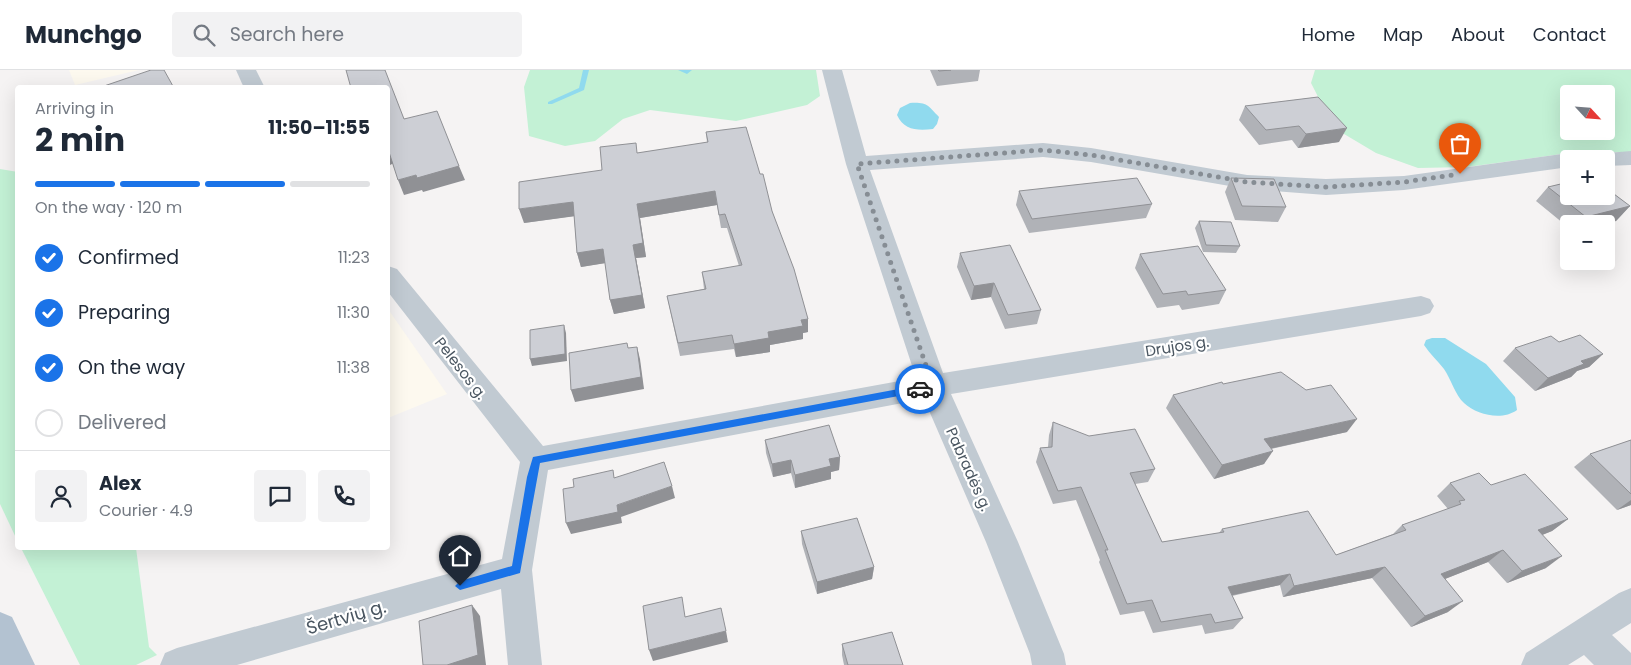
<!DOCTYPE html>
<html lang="en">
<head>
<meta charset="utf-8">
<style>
  :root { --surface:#fff; --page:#f2f2f3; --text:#1f2937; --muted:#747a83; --line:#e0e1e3; --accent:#1a73e8 }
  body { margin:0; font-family:Poppins,sans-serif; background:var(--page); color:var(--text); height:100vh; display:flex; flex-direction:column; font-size:19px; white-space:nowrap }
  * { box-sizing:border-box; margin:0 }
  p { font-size:16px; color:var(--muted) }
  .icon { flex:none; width:28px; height:28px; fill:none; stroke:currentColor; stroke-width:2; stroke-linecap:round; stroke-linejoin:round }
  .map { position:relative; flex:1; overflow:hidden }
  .drawer { position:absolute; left:15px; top:15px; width:375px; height:465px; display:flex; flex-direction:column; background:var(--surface); border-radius:5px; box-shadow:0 5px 20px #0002 }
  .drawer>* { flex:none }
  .needle { width:32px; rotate:116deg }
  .controls { position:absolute; left:1560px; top:15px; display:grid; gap:10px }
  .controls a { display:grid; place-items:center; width:55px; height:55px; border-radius:5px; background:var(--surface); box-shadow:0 5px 20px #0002; font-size:25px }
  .pin { position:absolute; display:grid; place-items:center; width:42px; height:42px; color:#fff; margin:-51px -21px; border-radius:50% 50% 50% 0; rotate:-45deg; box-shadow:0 0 5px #0007 }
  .pin .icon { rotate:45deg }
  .courier { position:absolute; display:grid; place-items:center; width:50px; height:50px; margin:-25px; border:4px solid #1a73e8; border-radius:50%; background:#fff; color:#222; box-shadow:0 1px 6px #0007 }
  .summary em { font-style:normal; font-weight:700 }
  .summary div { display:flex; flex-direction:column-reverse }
  .summary { display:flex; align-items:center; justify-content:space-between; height:85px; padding:0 20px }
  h1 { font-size:32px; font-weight:700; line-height:38px }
  .bar { display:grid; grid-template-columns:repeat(4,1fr); gap:8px 5px; align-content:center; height:60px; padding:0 20px }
  .bar i { height:6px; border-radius:4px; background:var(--line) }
  .bar .active { background:var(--accent) }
  .bar p { grid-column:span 4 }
  .line { display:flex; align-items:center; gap:12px; padding:0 20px; border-top:1px solid var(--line) }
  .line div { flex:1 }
  .round { display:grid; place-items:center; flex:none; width:52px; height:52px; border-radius:5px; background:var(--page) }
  ol { padding:0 20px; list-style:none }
  li { display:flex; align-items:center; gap:15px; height:55px }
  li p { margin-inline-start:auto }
  li .icon { padding:5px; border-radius:50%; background:var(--accent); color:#fff; stroke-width:4 }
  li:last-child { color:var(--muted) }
  li i { width:28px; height:28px; border:2px solid var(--line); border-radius:50% }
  header { display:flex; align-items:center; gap:30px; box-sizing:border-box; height:70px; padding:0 25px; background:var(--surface); border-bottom:1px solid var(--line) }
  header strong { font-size:24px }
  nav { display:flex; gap:28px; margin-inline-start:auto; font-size:18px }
  .search { width:350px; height:45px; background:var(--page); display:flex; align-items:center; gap:12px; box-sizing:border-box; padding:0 18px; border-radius:5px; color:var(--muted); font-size:19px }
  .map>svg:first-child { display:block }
  .commercial { fill:#fdf9ef }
  .green { fill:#c3f1d5; fill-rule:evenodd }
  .water { fill:#90daee }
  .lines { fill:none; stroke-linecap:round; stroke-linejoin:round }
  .stream { fill:#90daee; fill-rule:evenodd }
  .minor { fill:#c1cad2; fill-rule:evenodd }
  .major { fill:#b3c2d1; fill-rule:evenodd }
  .wall { fill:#b0b2b7 }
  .shaded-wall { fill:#909195 }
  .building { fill:#cdcfd5; stroke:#909195 }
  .route { fill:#1a73e8 }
  .done { stroke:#868d94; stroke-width:5; stroke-dasharray:0 9 }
  .labels { text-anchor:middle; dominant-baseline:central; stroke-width:4.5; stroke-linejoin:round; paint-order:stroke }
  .street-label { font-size:15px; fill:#4a5661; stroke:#fff }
  .near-street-label { font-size:18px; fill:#4a5661; stroke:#fff }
</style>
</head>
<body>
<header>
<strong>Munchgo</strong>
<div class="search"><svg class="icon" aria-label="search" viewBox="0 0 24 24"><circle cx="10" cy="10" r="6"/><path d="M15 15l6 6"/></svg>Search here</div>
<nav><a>Home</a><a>Map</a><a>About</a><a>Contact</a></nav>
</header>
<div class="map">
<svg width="1631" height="595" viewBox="0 0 1631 595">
  <rect width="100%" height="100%" fill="#f5f3f3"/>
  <!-- commercial -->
  <g class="commercial">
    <polygon points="69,0 139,0 75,15"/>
    <polygon points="388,239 447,324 388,348"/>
  </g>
  <!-- green -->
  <g class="green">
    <polygon points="530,0 816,0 820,26 807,35 736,51 650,40 623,49 595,71 565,76 529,66 524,17"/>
    <path d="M1315,0h316v82l-62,1 -102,14 -49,1 -42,-15 -42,-25 -23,-45zM1569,24h37v37h-37z"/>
    <polygon points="0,99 18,102 17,470 0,434"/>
    <polygon points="21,478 136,478 149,577 157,585 136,595 80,595"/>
  </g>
  <!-- water -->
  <g class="water">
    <path d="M910,33c18,-1 18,3 29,14l-2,7 -4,5c-16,2 -29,1 -36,-14l3,-7z"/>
    <path d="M1432,268h13l41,26 29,33 2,13c-15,11 -40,5 -53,-7 -9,-8 -13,-24 -20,-34 -6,-8 -14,-15 -20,-24l2,-5z"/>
  </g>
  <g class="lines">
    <!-- stream -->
    <g class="stream">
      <polygon points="583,0 589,0 584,20 552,34 548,34 548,32 579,18"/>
      <polygon points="678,0 692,0 687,4"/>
    </g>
    <!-- minor -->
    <g class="minor">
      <polygon points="236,0 256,0 265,18 244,18"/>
      <polygon points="822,0 842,0 866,86 1043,73 1091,78 1247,105 1326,109 1404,106 1569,83 1577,85 1579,89 1569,89 1569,97 1404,120 1326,125 1247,119 1091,92 1043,87 870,100 943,303 1421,226 1430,229 1434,236 1430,243 1421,246 951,324 1018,472 1064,584 1066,595 1032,595 1030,584 986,472 924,329 548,400 532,500 542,595 508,595 501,519 237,595 160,595 165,583 177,578 502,489 520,392 388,222 388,196 397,199 543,376 916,308 846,94"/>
      <polygon points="1631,81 1631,95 1606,96 1606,89 1592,89 1595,84"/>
      <polygon points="1631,518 1631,553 1612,565 1631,583 1631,595 1594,595 1584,585 1568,595 1521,595 1526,583 1619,523"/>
    </g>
    <!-- major -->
    <polygon class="major" points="0,542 12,547 35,595 0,595"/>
  </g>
  <!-- wall -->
  <g class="wall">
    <polygon points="930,0 980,0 978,11 937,16"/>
    <polygon points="1318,27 1339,72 1298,78 1292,70 1259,75 1239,50 1245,36"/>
    <polygon points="706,62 772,141 808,249 808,262 803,263 803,269 770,275 770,282 736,287 734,279 680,286 667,226 704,219 702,202 739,196 727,158 721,158 717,135 640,148 646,187 636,188 645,238 614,244 610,230 605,193 581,197 577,183 574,146 524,153 602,100 638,83 707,73"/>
    <polygon points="1231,108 1286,137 1278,152 1235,150 1225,122"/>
    <polygon points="1548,117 1630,136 1616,151 1604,154 1569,154 1569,158 1536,131"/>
    <polygon points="1019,121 1152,134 1146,148 1029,163 1016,135"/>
    <polygon points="1199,151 1240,176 1236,183 1203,182 1195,158"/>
    <polygon points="960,183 1041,240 1037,254 1005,259 991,227 971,230 957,197"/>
    <polygon points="1140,184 1226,220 1219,234 1182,240 1179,235 1157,238 1135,198"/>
    <polygon points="1559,272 1603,284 1589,297 1577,301 1571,307 1535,321 1503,291 1515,278"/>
    <polygon points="1223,314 1347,362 1271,379 1264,394 1214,409 1166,338 1173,325"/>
    <polygon points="1053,352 1155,399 1148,412 1135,414 1162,472 1219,463 1222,459 1336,485 1393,464 1402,455 1448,439 1437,426 1450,413 1491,415 1568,449 1552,461 1542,465 1546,498 1507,513 1488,492 1445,509 1448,542 1411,557 1372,508 1283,527 1280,515 1232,526 1243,548 1233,559 1205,564 1202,555 1153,563 1144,541 1120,545 1099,492 1100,490 1076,430 1053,434 1036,392 1040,378 1048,377 1049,365"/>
    <polygon points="765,370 840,387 839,400 831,402 831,409 795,418 791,403 773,407 766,383"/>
    <polygon points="1631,370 1631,435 1617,440 1574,397 1590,384"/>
    <polygon points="801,461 874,497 872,509 817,524 802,474"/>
    <polygon points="842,574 903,595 844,595 842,585"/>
  </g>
  <!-- shaded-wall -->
  <g class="shaded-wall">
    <polygon points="1347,58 1339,72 1298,78 1306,64"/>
    <polygon points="388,79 394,93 388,96"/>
    <polygon points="459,96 465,110 423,122 422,120 404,125 398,110 416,105"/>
    <polygon points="715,121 717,135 640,148 646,187 636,188 645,238 614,244 610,230 633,175 637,134"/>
    <polygon points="573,132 576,146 524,153 519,139"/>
    <polygon points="1630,136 1616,151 1604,154 1580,154 1586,147"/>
    <polygon points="603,179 606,193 581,197 577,183"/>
    <polygon points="994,213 991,227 971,230 974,216"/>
    <polygon points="808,249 808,262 803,263 803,269 770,275 770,282 736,287 734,274 801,250"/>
    <polygon points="564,255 566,263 567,291 532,296 530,289"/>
    <polygon points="637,277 640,289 644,319 575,332 571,320"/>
    <polygon points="1603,284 1589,297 1577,301 1571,307 1535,321 1548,308 1581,291"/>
    <polygon points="1357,349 1347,362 1255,382 1264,369"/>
    <polygon points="1273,381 1264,394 1214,409 1222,395"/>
    <polygon points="840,387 839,400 831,402 831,409 795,418 795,405 829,389"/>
    <polygon points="791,390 791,403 773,407 772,394"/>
    <polygon points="672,416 675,428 621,447 622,453 571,464 566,453"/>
    <polygon points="1631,430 1631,435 1617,440"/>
    <polygon points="1568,449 1552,461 1522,473 1538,460"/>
    <polygon points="1503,480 1488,492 1427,516 1441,504"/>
    <polygon points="1562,486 1546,498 1507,513 1522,501"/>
    <polygon points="874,497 872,509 817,524 817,512"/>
    <polygon points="1385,497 1372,508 1283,527 1294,516"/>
    <polygon points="1290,504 1280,515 1219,528 1228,517"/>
    <polygon points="1463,531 1448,542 1411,557 1425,546"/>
    <polygon points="472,535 480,546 486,595 447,595"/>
    <polygon points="726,561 728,572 653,591 649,580"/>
  </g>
  <!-- building -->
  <g class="building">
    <polygon points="151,0 164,0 174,18 105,18 104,16"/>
    <polygon points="346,0 385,0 404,49 437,41 459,96 417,108 416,105 398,110 388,79 388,18 351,18"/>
    <polygon points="938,0 951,0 939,1"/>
    <polygon points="1318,27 1347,58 1306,64 1299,56 1266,60 1245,36"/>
    <polygon points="746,57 760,104 763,104 772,141 794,199 808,249 801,250 803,256 768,262 769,268 734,274 732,265 678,273 667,226 706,219 702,202 742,195 725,144 719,145 715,121 637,134 643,173 633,175 642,225 610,230 603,179 577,183 573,132 519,139 519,112 602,100 600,77 636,73 637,83 708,72 706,62"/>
    <polygon points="1137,108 1152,134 1032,149 1019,121"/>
    <polygon points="1231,108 1274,109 1286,137 1242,136"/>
    <polygon points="1569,112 1569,126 1606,126 1606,118 1630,136 1586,147 1548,117"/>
    <polygon points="1199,151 1231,152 1240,176 1206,175"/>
    <polygon points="1010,175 1041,240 1008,245 994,213 974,216 960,183"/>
    <polygon points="1198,176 1226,220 1188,225 1186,221 1163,224 1140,184"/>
    <polygon points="564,255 565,284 530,289 530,260"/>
    <polygon points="1580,265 1603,284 1581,291 1584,294 1548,308 1515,278 1551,266 1559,272"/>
    <polygon points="627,273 628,278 637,277 641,307 571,320 569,283"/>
    <polygon points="1281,302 1306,320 1331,315 1357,349 1264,369 1273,381 1222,395 1173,325 1222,312 1223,314"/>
    <polygon points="1053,352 1089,366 1135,359 1155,399 1130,403 1162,472 1224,462 1222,459 1308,441 1336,485 1406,460 1402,455 1461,434 1459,431 1465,430 1450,413 1479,403 1491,415 1525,404 1568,449 1538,460 1562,486 1522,501 1503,480 1441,504 1463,531 1425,546 1385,497 1294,516 1290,504 1228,517 1243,548 1215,553 1211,544 1161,552 1152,530 1127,534 1105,480 1108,480 1081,417 1058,421 1040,378 1052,377"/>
    <polygon points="829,355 840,387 829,389 831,396 795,405 791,390 772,394 765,370"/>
    <polygon points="1631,370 1631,424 1590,384"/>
    <polygon points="664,392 672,416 617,435 618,442 566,453 563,419 574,417 573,409 613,400 614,408"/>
    <polygon points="857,448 874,497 817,512 801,461"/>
    <polygon points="682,527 685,547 721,538 726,561 649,580 643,536"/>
    <polygon points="472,535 478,585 447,595 423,595 419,551"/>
    <polygon points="892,562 903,595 848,595 842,574"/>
  </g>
  <!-- route -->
  <polygon class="route" points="920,315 924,319 920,322 540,393 520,503 460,520 455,516 460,511 512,496 527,407 533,387"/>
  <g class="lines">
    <!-- done -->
    <polyline class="done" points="920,319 933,316 857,94 1043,80 1091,85 1247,112 1326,117 1404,112 1460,104"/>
  </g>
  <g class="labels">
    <!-- street labels -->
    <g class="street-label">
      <text transform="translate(1177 276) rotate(-9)">Drujos g.</text>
      <text transform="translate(461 298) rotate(52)">Pelesos g.</text>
      <text transform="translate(969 399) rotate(66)">Pabradės g.</text>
    </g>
    <!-- near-street labels -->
    <g class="near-street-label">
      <text transform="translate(346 547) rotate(-16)">Šertvių g.</text>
    </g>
  </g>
</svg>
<div class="controls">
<a><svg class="needle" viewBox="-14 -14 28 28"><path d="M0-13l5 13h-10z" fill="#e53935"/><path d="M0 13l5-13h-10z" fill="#747a83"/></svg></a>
<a>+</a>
<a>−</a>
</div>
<div class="pin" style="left:1460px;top:104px;background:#ea580c"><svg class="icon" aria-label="bag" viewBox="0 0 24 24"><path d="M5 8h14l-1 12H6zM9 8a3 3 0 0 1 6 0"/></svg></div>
<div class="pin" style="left:460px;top:516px;background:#1f2937"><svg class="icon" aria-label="home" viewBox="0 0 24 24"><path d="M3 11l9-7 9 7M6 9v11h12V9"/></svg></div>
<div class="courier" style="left:920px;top:319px"><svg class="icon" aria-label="car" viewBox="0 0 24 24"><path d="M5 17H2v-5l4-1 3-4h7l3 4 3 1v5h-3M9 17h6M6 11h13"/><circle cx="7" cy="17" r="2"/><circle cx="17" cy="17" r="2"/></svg></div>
<section class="drawer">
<div class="summary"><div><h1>2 min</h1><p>Arriving in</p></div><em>11:50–11:55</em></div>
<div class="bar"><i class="active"></i><i class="active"></i><i class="active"></i><i></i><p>On the way · 120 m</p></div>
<ol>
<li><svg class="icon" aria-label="check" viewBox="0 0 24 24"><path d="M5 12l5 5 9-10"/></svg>Confirmed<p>11:23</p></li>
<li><svg class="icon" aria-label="check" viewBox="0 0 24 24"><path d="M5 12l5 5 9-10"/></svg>Preparing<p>11:30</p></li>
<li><svg class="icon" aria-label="check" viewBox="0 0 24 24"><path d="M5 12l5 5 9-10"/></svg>On the way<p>11:38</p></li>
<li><i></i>Delivered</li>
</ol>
<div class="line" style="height:90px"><a class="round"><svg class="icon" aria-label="person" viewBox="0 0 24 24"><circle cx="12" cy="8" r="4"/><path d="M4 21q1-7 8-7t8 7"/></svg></a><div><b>Alex</b><p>Courier · 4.9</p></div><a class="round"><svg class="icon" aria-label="chat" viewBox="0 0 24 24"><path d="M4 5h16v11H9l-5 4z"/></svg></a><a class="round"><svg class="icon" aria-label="phone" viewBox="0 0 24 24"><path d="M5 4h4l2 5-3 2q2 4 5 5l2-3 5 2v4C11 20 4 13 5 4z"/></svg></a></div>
</section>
</div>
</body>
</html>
